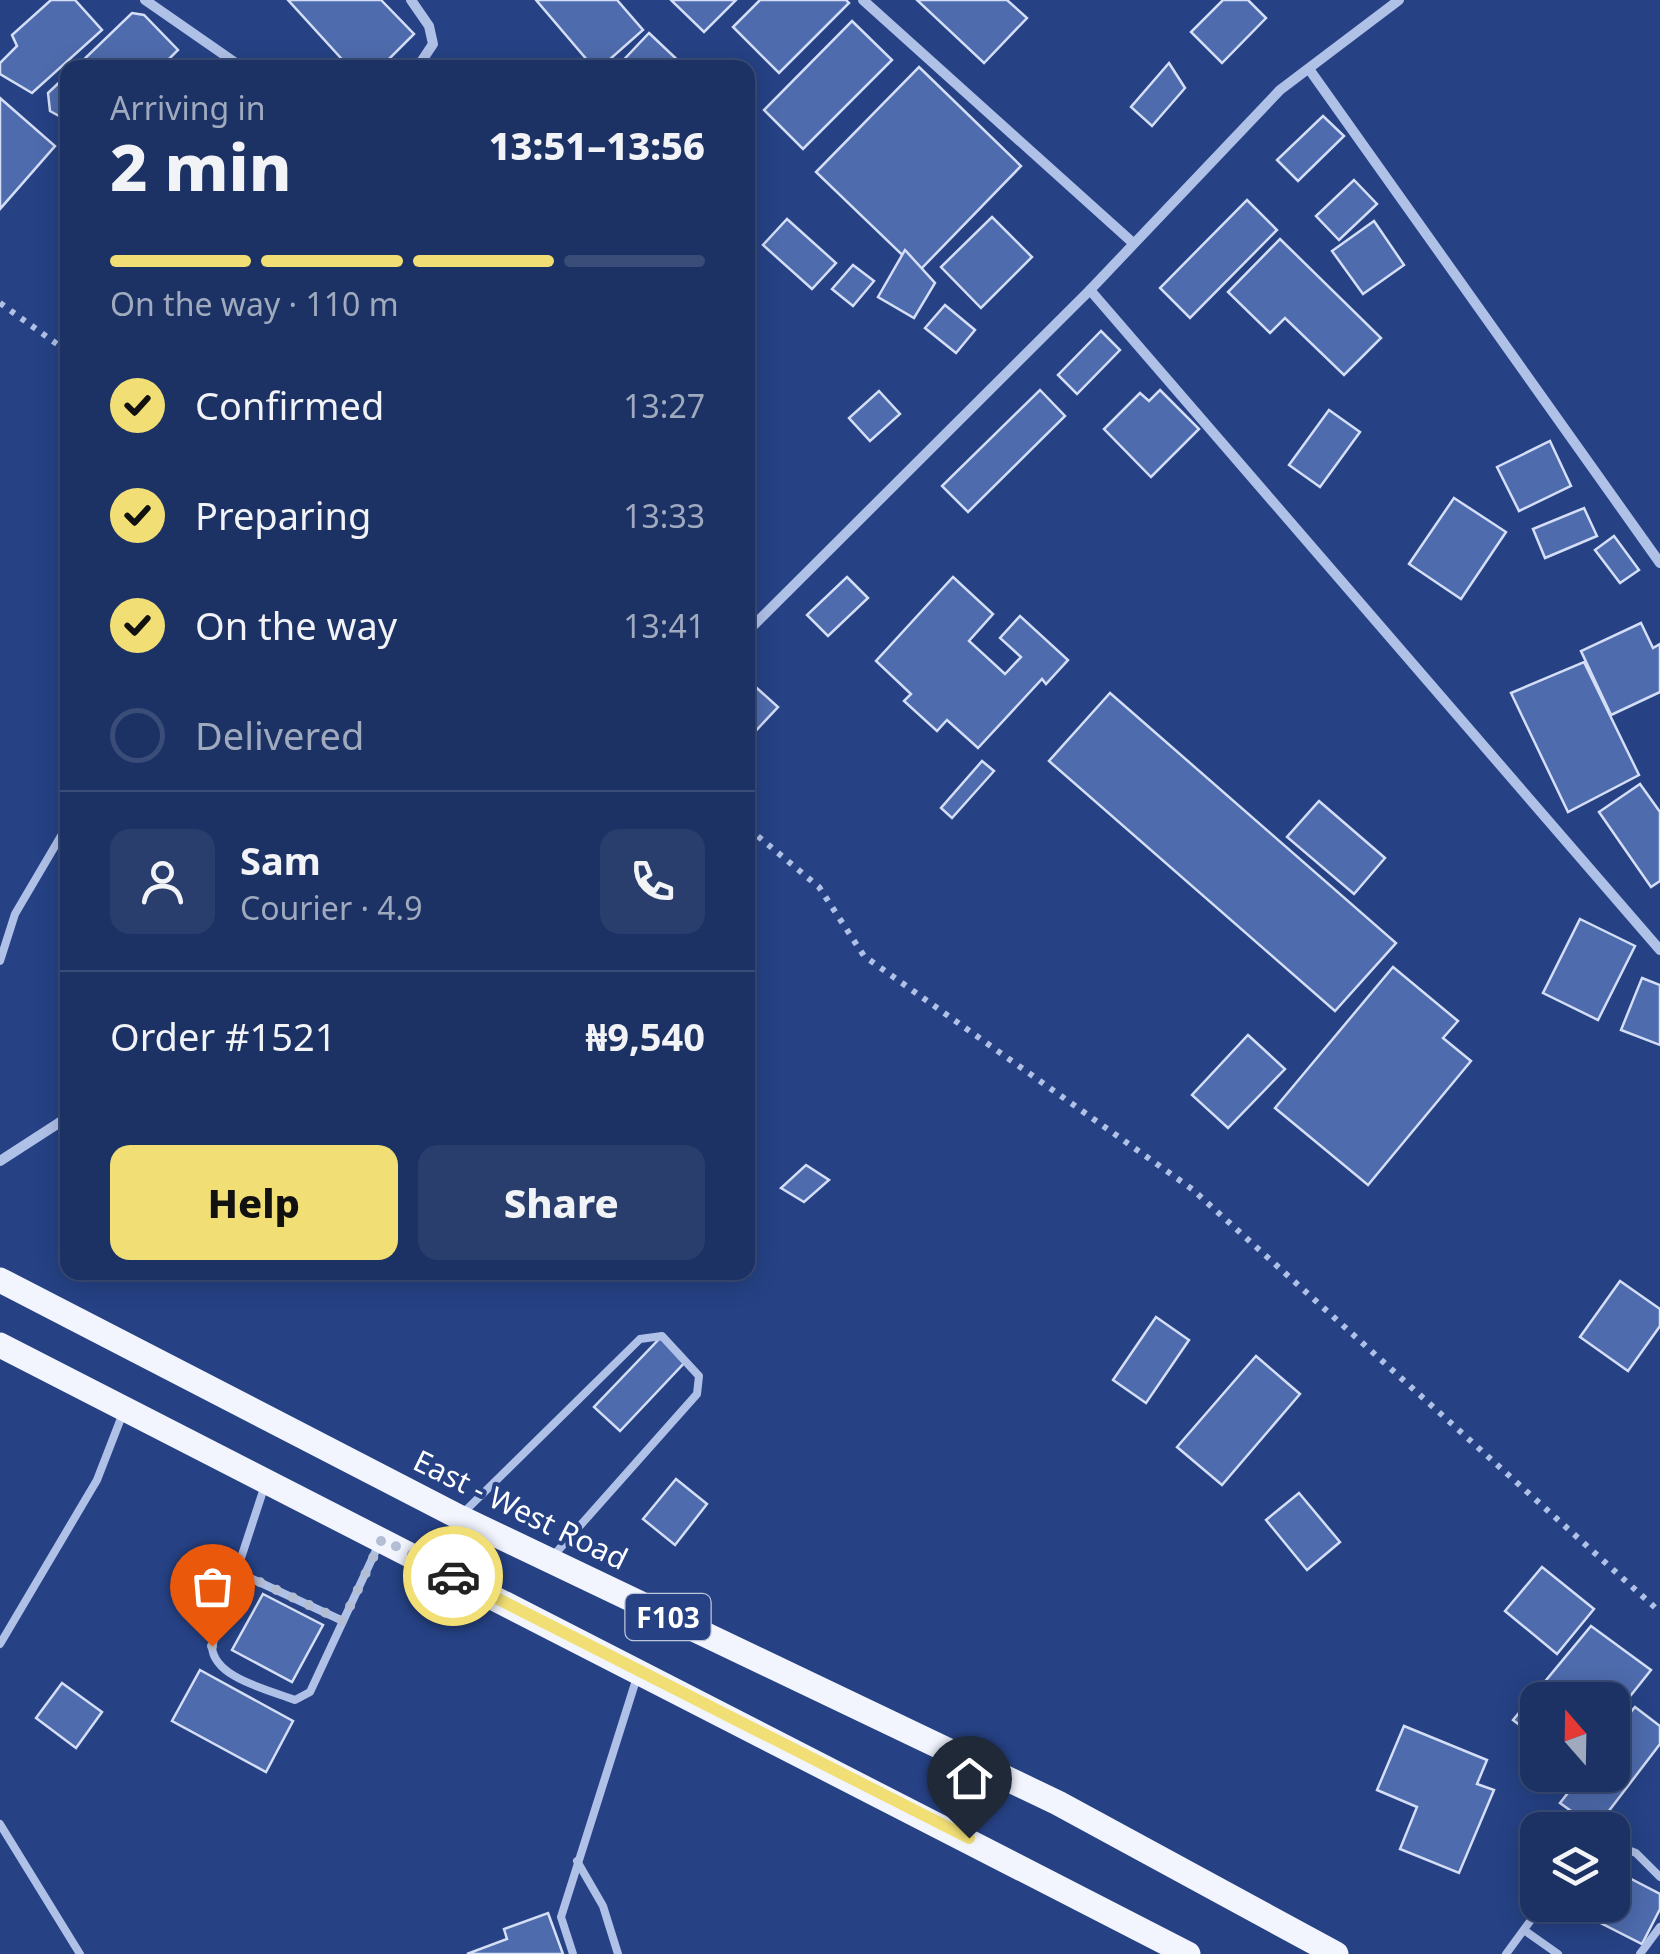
<!DOCTYPE html>
<html lang="en">
<head>
<meta charset="utf-8">
<style>
  :root { --surface:#1c3264; --page:#293e6d; --text:#f1f3f6; --muted:#a0aabf; --line:#3a4d78; --accent:#f1df75 }
  body { margin:0; font-family:"Noto Sans",sans-serif; background:var(--page); color:var(--text); height:100vh; display:flex; flex-direction:column; font-size:38px; white-space:nowrap }
  * { box-sizing:border-box; margin:0 }
  p { font-size:32px; color:var(--muted) }
  .icon { flex:none; width:55px; height:55px; fill:none; stroke:currentColor; stroke-width:2; stroke-linecap:round; stroke-linejoin:round }
  .map { position:relative; flex:1; overflow:hidden }
  .details { position:absolute; left:60px; top:60px; width:695px; height:1220px; display:flex; flex-direction:column; background:var(--surface); border-radius:20px; box-shadow:0 5px 25px #0003,0 0 0 2px var(--line) }
  .details>* { flex:none }
  .needle { width:65px; rotate:340deg }
  .fabs { position:absolute; left:1520px; top:1682px; display:grid; gap:20px }
  .fabs a { display:grid; place-items:center; width:110px; height:110px; border-radius:20px; background:var(--surface); box-shadow:0 5px 25px #0003,0 0 0 2px var(--line); font-size:50px }
  .pin { position:absolute; display:grid; place-items:center; width:85px; height:85px; color:#fff; margin:-102px -42px; border-radius:50% 50% 50% 0; rotate:-45deg; box-shadow:0 0 10px #0007 }
  .pin .icon { rotate:45deg }
  .courier { position:absolute; display:grid; place-items:center; width:100px; height:100px; margin:-50px; border:8px solid #f1df75; border-radius:50%; background:#fff; color:#222; box-shadow:0 2px 12px #0007 }
  .head em { font-style:normal; font-weight:800 }
  .head div { display:flex; flex-direction:column-reverse }
  .head { display:flex; align-items:center; justify-content:space-between; height:170px; padding:0 50px }
  h1 { font-size:65px; font-weight:800; line-height:75px }
  .bar { display:grid; grid-template-columns:repeat(4,1fr); gap:15px 10px; align-content:center; height:120px; padding:0 50px }
  .bar i { height:12px; border-radius:8px; background:var(--line) }
  .bar .selected { background:var(--accent) }
  .bar p { grid-column:span 4 }
  .line { display:flex; align-items:center; gap:25px; padding:0 50px; border-top:2px solid var(--line) }
  .line div { flex:1 }
  .round { display:grid; place-items:center; flex:none; width:105px; height:105px; border-radius:20px; background:var(--page) }
  ol { padding:0 50px; list-style:none }
  li { display:flex; align-items:center; gap:30px; height:110px }
  li p { margin-inline-start:auto }
  li .icon { padding:10px; border-radius:50%; background:var(--accent); color:#111; stroke-width:4 }
  li:last-child { color:var(--muted) }
  li i { width:55px; height:55px; border:5px solid var(--line); border-radius:50% }
  .button { display:flex; gap:20px; margin-top:auto; padding:20px 50px }
  .button a { flex:1; height:115px; border-radius:20px; background:var(--accent); color:#111; font-size:40px; font-weight:800; line-height:115px; text-align:center }
  .button a+a { background:var(--page); color:var(--text) }
  .map>svg:first-child { display:block }
  .building { fill:#4e6bad; stroke:#d4def6; stroke-width:2.5 }
  .lines { fill:none; stroke-linecap:round; stroke-linejoin:round }
  .path { stroke:#b0c1e8; stroke-width:6; stroke-dasharray:5 8; stroke-linecap:butt }
  .lane { stroke:#b0c1e8; stroke-width:8 }
  .street { stroke:#b0c1e8; stroke-width:10 }
  .primary { stroke:#f2f5fe; stroke-width:25 }
  .done { stroke:#b3bdd4; stroke-width:10; stroke-dasharray:0 18 }
  .route { stroke:#f1df75; stroke-width:12 }
  .labels { text-anchor:middle; dominant-baseline:central; stroke-width:8; stroke-linejoin:round; paint-order:stroke }
  .shield { fill:#264285; stroke:#bec6da; stroke-width:2.5 }
  .shield-label { font-size:28px; font-weight:bold; fill:#fff }
  .street-label { font-size:30px; fill:#fff; stroke:#264285 }
</style>
</head>
<body>
<div class="map">
<svg width="1660" height="1954" viewBox="0 0 1660 1954">
  <rect width="100%" height="100%" fill="#264285"/>
  <!-- building -->
  <g class="building">
    <polygon points="51,0 75,0 102,30 32,93 0,74 0,63 17,46 12,35"/>
    <polygon points="288,0 381,0 414,34 380,68 350,68"/>
    <polygon points="536,0 617,0 643,30 600,68 594,68"/>
    <polygon points="671,0 736,0 704,32"/>
    <polygon points="760,0 846,0 849,3 779,73 733,27"/>
    <polygon points="917,0 1007,0 1027,18 984,63"/>
    <polygon points="1223,0 1248,0 1266,18 1222,63 1191,32"/>
    <polygon points="132,13 144,15 178,50 160,68 75,68"/>
    <polygon points="852,21 892,60 803,149 764,110"/>
    <polygon points="649,33 686,68 616,68"/>
    <polygon points="1169,63 1185,88 1152,126 1131,107"/>
    <polygon points="919,67 1021,166 919,271 816,172"/>
    <polygon points="68,74 68,121 50,111 48,93"/>
    <polygon points="0,98 55,146 0,209"/>
    <polygon points="1323,116 1344,136 1298,181 1277,160"/>
    <polygon points="1354,180 1377,204 1339,240 1316,216"/>
    <polygon points="1247,200 1277,230 1190,318 1160,288"/>
    <polygon points="992,217 1032,257 981,308 941,267"/>
    <polygon points="787,219 836,263 812,289 763,245"/>
    <polygon points="1374,221 1404,265 1363,294 1332,251"/>
    <polygon points="1280,239 1381,338 1344,375 1285,318 1270,333 1228,292"/>
    <polygon points="905,250 935,283 914,318 878,297"/>
    <polygon points="853,265 874,281 853,306 832,289"/>
    <polygon points="945,305 975,330 956,353 925,328"/>
    <polygon points="1101,331 1120,350 1077,394 1058,375"/>
    <polygon points="1040,390 1065,416 968,512 942,486"/>
    <polygon points="1160,390 1199,429 1151,477 1104,429 1140,393 1149,401"/>
    <polygon points="879,391 900,414 870,441 849,418"/>
    <polygon points="1329,410 1360,432 1320,487 1289,465"/>
    <polygon points="1550,441 1571,486 1519,511 1497,467"/>
    <polygon points="1454,498 1506,532 1461,599 1409,564"/>
    <polygon points="1584,508 1597,536 1545,558 1533,529"/>
    <polygon points="1614,536 1639,570 1620,583 1595,550"/>
    <polygon points="847,577 868,598 828,636 807,615"/>
    <polygon points="953,577 993,614 969,641 1005,674 1021,657 1000,638 1020,616 1068,660 1046,684 1042,679 978,748 947,720 937,731 904,701 911,694 876,661"/>
    <polygon points="1641,623 1653,648 1660,644 1660,692 1611,715 1581,651"/>
    <polygon points="1584,662 1639,775 1568,812 1511,693"/>
    <polygon points="749,681 778,707 751,736 748,732"/>
    <polygon points="1110,693 1396,943 1335,1011 1049,761"/>
    <polygon points="982,761 994,771 952,818 941,808"/>
    <polygon points="1640,784 1660,812 1660,881 1651,887 1599,812"/>
    <polygon points="1319,801 1385,858 1354,894 1287,837"/>
    <polygon points="1580,919 1635,946 1598,1020 1543,993"/>
    <polygon points="1393,967 1458,1021 1443,1038 1471,1061 1368,1185 1275,1108"/>
    <polygon points="1642,978 1660,985 1660,1045 1621,1030"/>
    <polygon points="1248,1035 1285,1069 1228,1128 1192,1095"/>
    <polygon points="806,1165 829,1180 804,1202 781,1188"/>
    <polygon points="1620,1281 1660,1309 1660,1326 1628,1371 1580,1337"/>
    <polygon points="1156,1317 1189,1340 1146,1403 1113,1380"/>
    <polygon points="662,1336 687,1360 620,1431 594,1407"/>
    <polygon points="1256,1356 1300,1394 1222,1485 1177,1447"/>
    <polygon points="676,1479 707,1504 675,1545 643,1519"/>
    <polygon points="1299,1493 1340,1542 1307,1570 1266,1520"/>
    <polygon points="1542,1567 1594,1609 1557,1654 1505,1611"/>
    <polygon points="263,1594 323,1625 292,1682 232,1650"/>
    <polygon points="1591,1626 1651,1670 1612,1719 1612,1700 1538,1700 1538,1739 1513,1720"/>
    <polygon points="200,1670 293,1721 266,1772 172,1721"/>
    <polygon points="62,1683 102,1712 76,1748 36,1718"/>
    <polygon points="1635,1707 1660,1726 1660,1744 1602,1820 1578,1816 1560,1803 1582,1775 1612,1775 1612,1735"/>
    <polygon points="1404,1726 1487,1760 1477,1784 1494,1790 1459,1873 1400,1849 1417,1807 1377,1790"/>
    <polygon points="1612,1869 1660,1894 1660,1909 1642,1944 1581,1913 1586,1905 1612,1905"/>
    <polygon points="548,1913 563,1954 467,1954 507,1939 504,1929"/>
  </g>
  <g class="lines">
    <!-- path -->
    <g class="path">
      <polyline points="0,303 68,352"/>
      <polyline points="748,828 819,887 864,956 1192,1189 1660,1612"/>
    </g>
    <!-- lane -->
    <g class="lane">
      <polyline points="0,961 15,914 68,824"/>
      <path d="M265,1485l-53,161c1,32 58,44 83,54l15,-8 69,-148"/>
      <polyline points="462,1514 640,1339 662,1336 699,1376 697,1394 554,1555"/>
      <polyline points="233,1570 343,1621"/>
      <polyline points="0,1644 97,1480 123,1413"/>
      <polyline points="0,1824 80,1954"/>
      <polyline points="1612,1844 1636,1853 1660,1877"/>
      <polyline points="577,1861 603,1906 618,1954"/>
      <polyline points="1524,1930 1558,1954"/>
      <polyline points="573,1954 561,1917 637,1677"/>
      <polyline points="1506,1954 1542,1905"/>
      <polyline points="1640,1954 1660,1927"/>
    </g>
    <!-- street -->
    <g class="street">
      <polyline points="145,0 243,68"/>
      <polyline points="411,0 429,26 433,44 417,68"/>
      <polyline points="863,0 1132,242"/>
      <polyline points="1309,69 1660,563"/>
      <polyline points="1090,290 1660,950"/>
      <polyline points="748,631 1090,290 1280,90 1399,0"/>
      <polyline points="0,1161 68,1117"/>
    </g>
    <!-- primary -->
    <g class="primary">
      <polyline points="0,1280 459,1517 1058,1803 1336,1954"/>
      <polyline points="0,1345 1188,1954"/>
    </g>
  </g>
  <g class="lines">
    <!-- done -->
    <polyline class="done" points="212,1646 234,1570 343,1621 382,1539 453,1576"/>
    <!-- route -->
    <polyline class="route" points="453,1576 969,1838"/>
  </g>
  <g class="labels">
    <!-- shield labels -->
    <rect class="shield" x="625.5" y="1594" width="85" height="46" rx="8"/>
    <g class="shield-label">
      <text x="668" y="1617">F103</text>
    </g>
    <!-- street labels -->
    <g class="street-label">
      <text transform="translate(521 1509) rotate(26)">East - West Road</text>
    </g>
  </g>
</svg>
<div class="fabs">
<a><svg class="needle" viewBox="-14 -14 28 28"><path d="M0-13l5 13h-10z" fill="#e53935"/><path d="M0 13l5-13h-10z" fill="#a0aabf"/></svg></a>
<a><svg class="icon" aria-label="layers" viewBox="0 0 24 24"><path d="M12 4l9 5-9 5-9-5zM3 14l9 5 9-5"/></svg></a>
</div>
<div class="pin" style="left:212px;top:1646px;background:#ea580c"><svg class="icon" aria-label="bag" viewBox="0 0 24 24"><path d="M5 8h14l-1 12H6zM9 8a3 3 0 0 1 6 0"/></svg></div>
<div class="pin" style="left:969px;top:1838px;background:#1f2937"><svg class="icon" aria-label="home" viewBox="0 0 24 24"><path d="M3 11l9-7 9 7M6 9v11h12V9"/></svg></div>
<div class="courier" style="left:453px;top:1576px"><svg class="icon" aria-label="car" viewBox="0 0 24 24"><path d="M5 17H2v-5l4-1 3-4h7l3 4 3 1v5h-3M9 17h6M6 11h13"/><circle cx="7" cy="17" r="2"/><circle cx="17" cy="17" r="2"/></svg></div>
<section class="details">
<div class="head"><div><h1>2 min</h1><p>Arriving in</p></div><em>13:51–13:56</em></div>
<div class="bar"><i class="selected"></i><i class="selected"></i><i class="selected"></i><i></i><p>On the way · 110 m</p></div>
<ol>
<li><svg class="icon" aria-label="check" viewBox="0 0 24 24"><path d="M5 12l5 5 9-10"/></svg>Confirmed<p>13:27</p></li>
<li><svg class="icon" aria-label="check" viewBox="0 0 24 24"><path d="M5 12l5 5 9-10"/></svg>Preparing<p>13:33</p></li>
<li><svg class="icon" aria-label="check" viewBox="0 0 24 24"><path d="M5 12l5 5 9-10"/></svg>On the way<p>13:41</p></li>
<li><i></i>Delivered</li>
</ol>
<div class="line" style="height:180px"><a class="round"><svg class="icon" aria-label="person" viewBox="0 0 24 24"><circle cx="12" cy="8" r="4"/><path d="M4 21q1-7 8-7t8 7"/></svg></a><div><b>Sam</b><p>Courier · 4.9</p></div><a class="round"><svg class="icon" aria-label="phone" viewBox="0 0 24 24"><path d="M5 4h4l2 5-3 2q2 4 5 5l2-3 5 2v4C11 20 4 13 5 4z"/></svg></a></div>
<div class="line" style="height:130px"><div>Order #1521</div><b>₦9,540</b></div>
<div class="button"><a>Help</a><a>Share</a></div>
</section>
</div>
</body>
</html>
